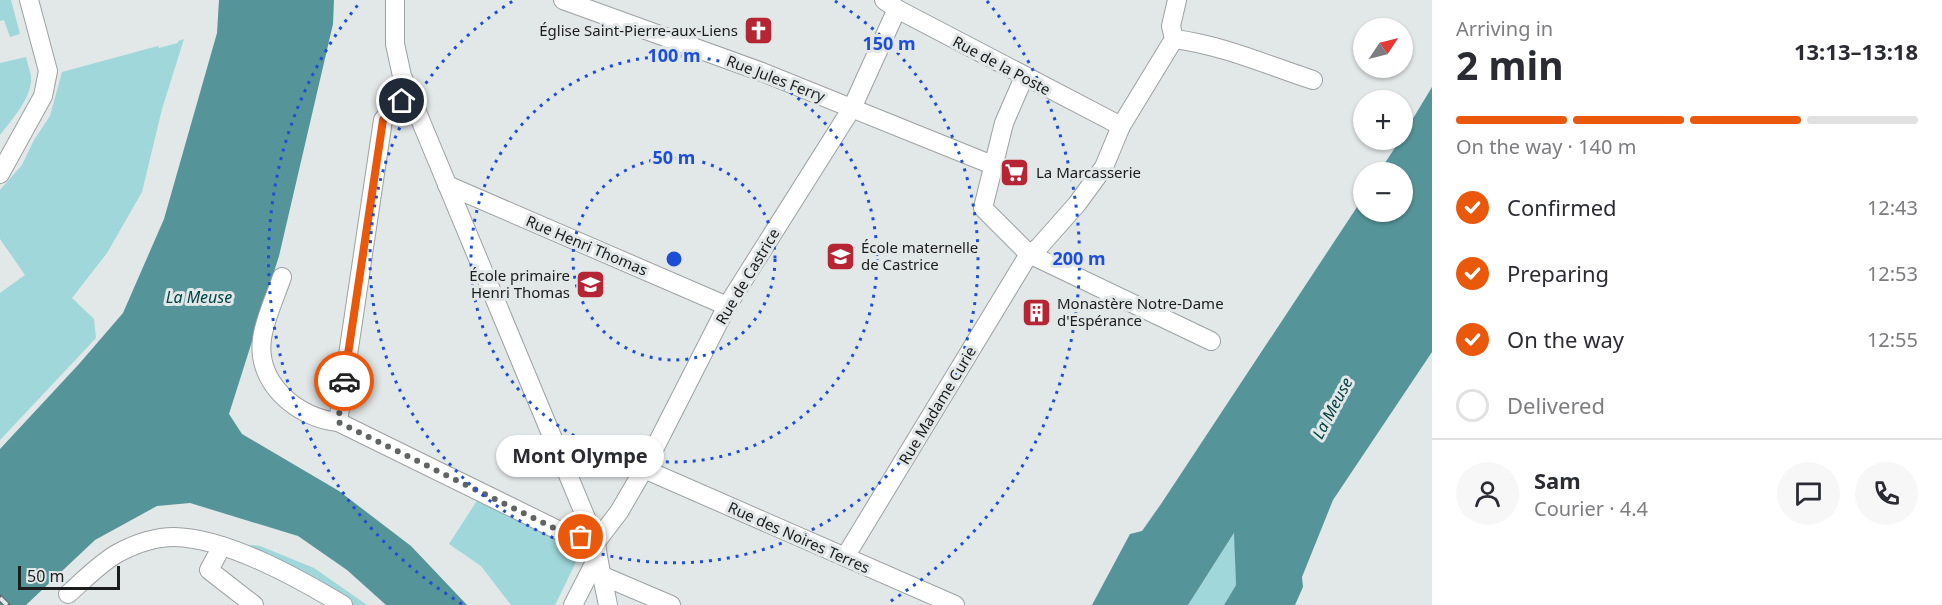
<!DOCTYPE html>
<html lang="en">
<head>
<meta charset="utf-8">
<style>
  :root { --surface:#fff; --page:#f7f7f7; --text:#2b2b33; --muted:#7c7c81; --line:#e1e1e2; --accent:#ea580c }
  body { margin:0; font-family:"Noto Sans",sans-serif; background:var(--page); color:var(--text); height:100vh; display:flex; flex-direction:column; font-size:22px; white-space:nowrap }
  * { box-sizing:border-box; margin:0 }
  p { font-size:20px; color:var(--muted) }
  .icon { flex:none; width:33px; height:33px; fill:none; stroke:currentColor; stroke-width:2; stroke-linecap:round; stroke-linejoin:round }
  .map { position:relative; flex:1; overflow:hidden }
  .details { display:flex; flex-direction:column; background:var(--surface); width:510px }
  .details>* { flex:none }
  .needle { width:39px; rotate:55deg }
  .controls { position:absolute; left:1353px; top:18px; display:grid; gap:12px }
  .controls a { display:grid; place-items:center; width:60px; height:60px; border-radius:50%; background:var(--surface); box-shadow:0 2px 4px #0004; font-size:30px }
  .scale { position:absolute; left:18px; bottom:15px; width:102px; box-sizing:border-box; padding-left:6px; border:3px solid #1b1d1d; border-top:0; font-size:16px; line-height:21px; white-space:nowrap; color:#1b1d1d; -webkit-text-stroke:4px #e2e7e8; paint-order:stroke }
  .pin { position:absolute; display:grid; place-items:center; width:51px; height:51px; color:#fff; margin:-26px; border:3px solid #fff; border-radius:50%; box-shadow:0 2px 6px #0007 }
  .courier { position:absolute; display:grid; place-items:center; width:60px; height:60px; margin:-30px; border:4px solid #ea580c; border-radius:50%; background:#fff; color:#222; box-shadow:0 2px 8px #0007 }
  .bubble { position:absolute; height:42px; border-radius:21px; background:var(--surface); box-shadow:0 2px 4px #0004; font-size:20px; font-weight:700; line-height:42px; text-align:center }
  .summary em { font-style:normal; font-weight:700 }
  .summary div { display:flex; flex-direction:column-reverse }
  .summary { display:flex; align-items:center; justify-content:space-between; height:102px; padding:0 24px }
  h1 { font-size:39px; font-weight:700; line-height:45px }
  .bar { display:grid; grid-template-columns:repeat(4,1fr); gap:9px 6px; align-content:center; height:72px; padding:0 24px }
  .bar i { height:8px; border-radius:4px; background:var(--line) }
  .bar .on { background:var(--accent) }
  .bar p { grid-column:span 4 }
  .line { display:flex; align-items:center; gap:15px; padding:0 24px; border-top:2px solid var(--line) }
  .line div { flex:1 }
  .round { display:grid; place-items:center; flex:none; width:63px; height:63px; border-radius:32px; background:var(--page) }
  ol { padding:0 24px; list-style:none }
  li { display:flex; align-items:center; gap:18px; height:66px }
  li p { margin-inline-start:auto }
  li .icon { padding:6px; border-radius:50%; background:var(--accent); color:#fff; stroke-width:4 }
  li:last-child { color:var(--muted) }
  li i { width:33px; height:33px; border:3px solid var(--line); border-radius:50% }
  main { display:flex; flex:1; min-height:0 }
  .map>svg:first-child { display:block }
  .green { fill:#9fd7da }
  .water { fill:#559599 }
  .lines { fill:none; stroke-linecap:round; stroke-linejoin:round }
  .minor-casing { stroke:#9ca1a1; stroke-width:20 }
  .minor { stroke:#fff; stroke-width:18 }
  .rail-casing { stroke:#5c5f5f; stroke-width:6 }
  .rail { stroke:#e2e7e8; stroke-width:4; stroke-dasharray:11; stroke-linecap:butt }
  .done { stroke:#616464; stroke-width:6; stroke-dasharray:0 10.8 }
  .route { stroke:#ea580c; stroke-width:8 }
  .ring { fill:none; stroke:#1d4ed8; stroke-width:3; stroke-dasharray:3 6 }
  .labels { text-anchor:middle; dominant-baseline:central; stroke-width:6; stroke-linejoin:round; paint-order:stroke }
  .poi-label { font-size:15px; fill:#1b1d1d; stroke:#e2e7e8; text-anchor:start }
  .street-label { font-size:15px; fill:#1b1d1d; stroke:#e2e7e8 }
  .water-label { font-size:16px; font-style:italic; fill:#034346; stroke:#e2e7e8 }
  .centre { fill:#1d4ed8; stroke:#e2e7e8; stroke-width:3 }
  .ring-label { font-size:18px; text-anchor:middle; font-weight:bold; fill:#1d4ed8; stroke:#e2e7e8; stroke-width:6; stroke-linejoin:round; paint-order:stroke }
</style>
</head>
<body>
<main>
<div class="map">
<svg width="1432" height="605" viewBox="0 0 1432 605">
  <rect width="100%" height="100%" fill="#e2e7e8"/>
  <!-- green -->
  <g class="green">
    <polygon points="0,0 11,0 20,34 10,37 4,20 0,21"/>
    <polygon points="184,39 162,109 142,192 107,253 72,298 94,319 96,338 0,440 0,293 25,275 0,239 0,190 22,165 34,140 50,116 62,72 158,46 159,48 178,43 178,41"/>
    <path d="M26,57c1,6 4,13 5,19 2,21 -19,43 -31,59v-72z"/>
    <polygon points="480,496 580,547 580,554 555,605 511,605 481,566 449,544"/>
    <polygon points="1235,532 1236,585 1224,605 1188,605"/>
    <polygon points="252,545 260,546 314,568 367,605 343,605 234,549"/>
  </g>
  <!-- water -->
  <g class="water">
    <polygon points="219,0 334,0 333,24 279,256 229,414 242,434 339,491 411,546 467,605 386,605 347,570 298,536 190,503 157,506 95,540 26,605 0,605 0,449 79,364 123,313 164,219 217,33"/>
    <polygon points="1432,87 1432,352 1333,500 1302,577 1303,587 1295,605 1224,605 1236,585 1234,533 1188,605 1092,605 1130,534 1142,531 1161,504 1363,198 1364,212 1402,212 1402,172 1379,172 1400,140 1402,140 1403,135"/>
  </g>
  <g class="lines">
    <defs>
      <g id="minor">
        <path d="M395,0v44l7,32 194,466c2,21 8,42 12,63"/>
        <polyline points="563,0 762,72 995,166"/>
        <polyline points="884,0 897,9 1121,126"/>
        <path d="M1174,39c48,6 93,26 139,41"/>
        <polyline points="1024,77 1004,123 983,208 1029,254 1211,341"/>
        <polyline points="0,174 43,96 48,71 29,0"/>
        <polyline points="447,185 727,306"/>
        <path d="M282,277c-6,18 -18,44 -20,62 -6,44 35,79 76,83l224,110 34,10"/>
        <polyline points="338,422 383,120 394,106 410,96"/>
        <polyline points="644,469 955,605"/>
        <polyline points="596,542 619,512 644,469 727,306 852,108 897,9"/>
        <polyline points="222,546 209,570 254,605"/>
        <polyline points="845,557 1029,254 1039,247 1077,204 1104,167 1121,126 1174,39 1171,26 1177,0"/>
        <polyline points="603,576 671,605"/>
        <path d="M68,594c15,-13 32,-31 50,-41 17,-9 37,-16 56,-16 53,1 124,41 169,68"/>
        <polyline points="573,605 597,558"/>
      </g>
    </defs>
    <!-- minor casing -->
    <use href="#minor" class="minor-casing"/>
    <!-- minor -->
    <use href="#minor" class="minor"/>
    <defs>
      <polyline id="rail" points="0,598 7,605"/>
    </defs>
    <!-- rail casing -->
    <use href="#rail" class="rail-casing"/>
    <!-- rail -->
    <use href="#rail" class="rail"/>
  </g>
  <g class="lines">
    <!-- done -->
    <polyline class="done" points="344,381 338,422 562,532 581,537"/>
    <!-- route -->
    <polyline class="route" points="344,381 383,120 387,113 402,101"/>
  </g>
  <!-- distance rings -->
  <g class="ring">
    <circle cx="674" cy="259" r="101"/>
    <circle cx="674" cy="259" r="203"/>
    <path d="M835 1A304 304 0 1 1 513 1"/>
    <path d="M462 604A405 405 0 0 1 361 1M987 1A405 405 0 0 1 886 604"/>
  </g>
  <!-- icons -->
  <defs>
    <symbol id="church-square" viewBox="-11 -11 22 22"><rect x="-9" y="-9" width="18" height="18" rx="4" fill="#b62534" stroke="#e2e7e8"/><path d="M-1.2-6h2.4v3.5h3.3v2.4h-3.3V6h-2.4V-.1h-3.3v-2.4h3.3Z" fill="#fff"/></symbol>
    <symbol id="supermarket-square" viewBox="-11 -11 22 22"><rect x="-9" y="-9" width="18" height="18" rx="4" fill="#b62534" stroke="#e2e7e8"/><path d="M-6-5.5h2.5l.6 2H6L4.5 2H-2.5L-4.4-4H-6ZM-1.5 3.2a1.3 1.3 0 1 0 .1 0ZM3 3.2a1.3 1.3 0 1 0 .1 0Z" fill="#fff"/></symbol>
    <symbol id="school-square" viewBox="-11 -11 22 22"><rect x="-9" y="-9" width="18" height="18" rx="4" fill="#b62534" stroke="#e2e7e8"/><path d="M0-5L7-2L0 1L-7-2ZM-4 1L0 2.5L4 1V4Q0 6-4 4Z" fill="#fff"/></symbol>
    <symbol id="building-square" viewBox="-11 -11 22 22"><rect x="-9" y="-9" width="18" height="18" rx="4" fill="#b62534" stroke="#e2e7e8"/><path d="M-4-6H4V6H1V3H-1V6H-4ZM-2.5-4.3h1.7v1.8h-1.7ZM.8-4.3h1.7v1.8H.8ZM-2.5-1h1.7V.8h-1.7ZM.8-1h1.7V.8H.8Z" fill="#fff"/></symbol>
  </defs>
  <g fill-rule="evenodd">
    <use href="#church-square" x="742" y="14" width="33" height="33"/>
    <use href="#supermarket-square" x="998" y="156" width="33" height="33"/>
    <use href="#school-square" x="824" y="240" width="33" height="33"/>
    <use href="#school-square" x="574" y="268" width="33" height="33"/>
    <use href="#building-square" x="1020" y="296" width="33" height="33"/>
  </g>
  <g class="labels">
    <!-- poi labels -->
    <g class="poi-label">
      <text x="738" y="30" text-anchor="end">Église Saint-Pierre-aux-Liens</text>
      <text x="1036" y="172">La Marcasserie</text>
      <text x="861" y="247">École maternelle<tspan x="861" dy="17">de Castrice</tspan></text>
      <text x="570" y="275" text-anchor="end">École primaire<tspan x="570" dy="17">Henri Thomas</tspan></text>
      <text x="1057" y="303">Monastère Notre-Dame<tspan x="1057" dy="17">d'Espérance</tspan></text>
    </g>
    <!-- street labels -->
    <g class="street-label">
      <text transform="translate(1002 65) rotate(28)">Rue de la Poste</text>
      <text transform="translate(776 78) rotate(21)">Rue Jules Ferry</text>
      <text transform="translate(587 245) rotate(23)">Rue Henri Thomas</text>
      <text transform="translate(747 276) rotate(-59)">Rue de Castrice</text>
      <text transform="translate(937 405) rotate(-59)">Rue Madame Curie</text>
      <text transform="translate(799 537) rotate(24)">Rue des Noires Terres</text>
    </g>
    <!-- water labels -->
    <g class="water-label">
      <text x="199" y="297">La Meuse</text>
      <text transform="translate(1332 408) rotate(-62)">La Meuse</text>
    </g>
  </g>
  <circle cx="674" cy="259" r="9" class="centre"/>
  <g class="ring-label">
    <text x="889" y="50">150 m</text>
    <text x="674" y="62">100 m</text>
    <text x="674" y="164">50 m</text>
    <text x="1079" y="265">200 m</text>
  </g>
</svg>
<div class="controls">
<a><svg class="needle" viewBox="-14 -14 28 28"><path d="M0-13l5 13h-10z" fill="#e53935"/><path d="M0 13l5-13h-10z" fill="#7c7c81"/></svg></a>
<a>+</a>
<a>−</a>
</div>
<div class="scale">50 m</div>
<div class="pin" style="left:581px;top:537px;background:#ea580c"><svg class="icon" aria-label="bag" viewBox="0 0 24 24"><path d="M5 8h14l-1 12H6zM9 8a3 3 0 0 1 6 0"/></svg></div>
<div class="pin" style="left:402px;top:101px;background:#1f2937"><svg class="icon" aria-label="home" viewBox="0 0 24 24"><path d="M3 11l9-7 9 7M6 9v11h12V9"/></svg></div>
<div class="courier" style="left:344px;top:381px"><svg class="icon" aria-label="car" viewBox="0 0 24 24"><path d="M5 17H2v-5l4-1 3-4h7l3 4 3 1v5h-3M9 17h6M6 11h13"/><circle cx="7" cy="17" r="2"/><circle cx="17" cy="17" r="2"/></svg></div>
<div class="bubble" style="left:496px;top:435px;width:168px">Mont Olympe</div>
</div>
<section class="details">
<div class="summary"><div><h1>2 min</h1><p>Arriving in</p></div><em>13:13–13:18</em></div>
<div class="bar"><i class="on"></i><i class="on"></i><i class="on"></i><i></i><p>On the way · 140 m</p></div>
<ol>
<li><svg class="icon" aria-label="check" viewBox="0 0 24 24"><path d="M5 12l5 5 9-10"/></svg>Confirmed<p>12:43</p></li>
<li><svg class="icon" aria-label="check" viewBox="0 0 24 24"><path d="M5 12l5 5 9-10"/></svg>Preparing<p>12:53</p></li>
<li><svg class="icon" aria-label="check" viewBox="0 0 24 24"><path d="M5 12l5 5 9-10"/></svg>On the way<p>12:55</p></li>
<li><i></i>Delivered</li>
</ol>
<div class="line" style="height:108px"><a class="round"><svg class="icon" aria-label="person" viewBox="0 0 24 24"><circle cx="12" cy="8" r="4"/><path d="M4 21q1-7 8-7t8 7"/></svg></a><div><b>Sam</b><p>Courier · 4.4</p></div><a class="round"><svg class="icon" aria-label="chat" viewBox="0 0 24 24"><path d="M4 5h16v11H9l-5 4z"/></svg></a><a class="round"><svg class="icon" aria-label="phone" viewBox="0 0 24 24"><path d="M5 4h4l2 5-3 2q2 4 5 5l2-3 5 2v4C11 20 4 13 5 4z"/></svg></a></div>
</section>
</main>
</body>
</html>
